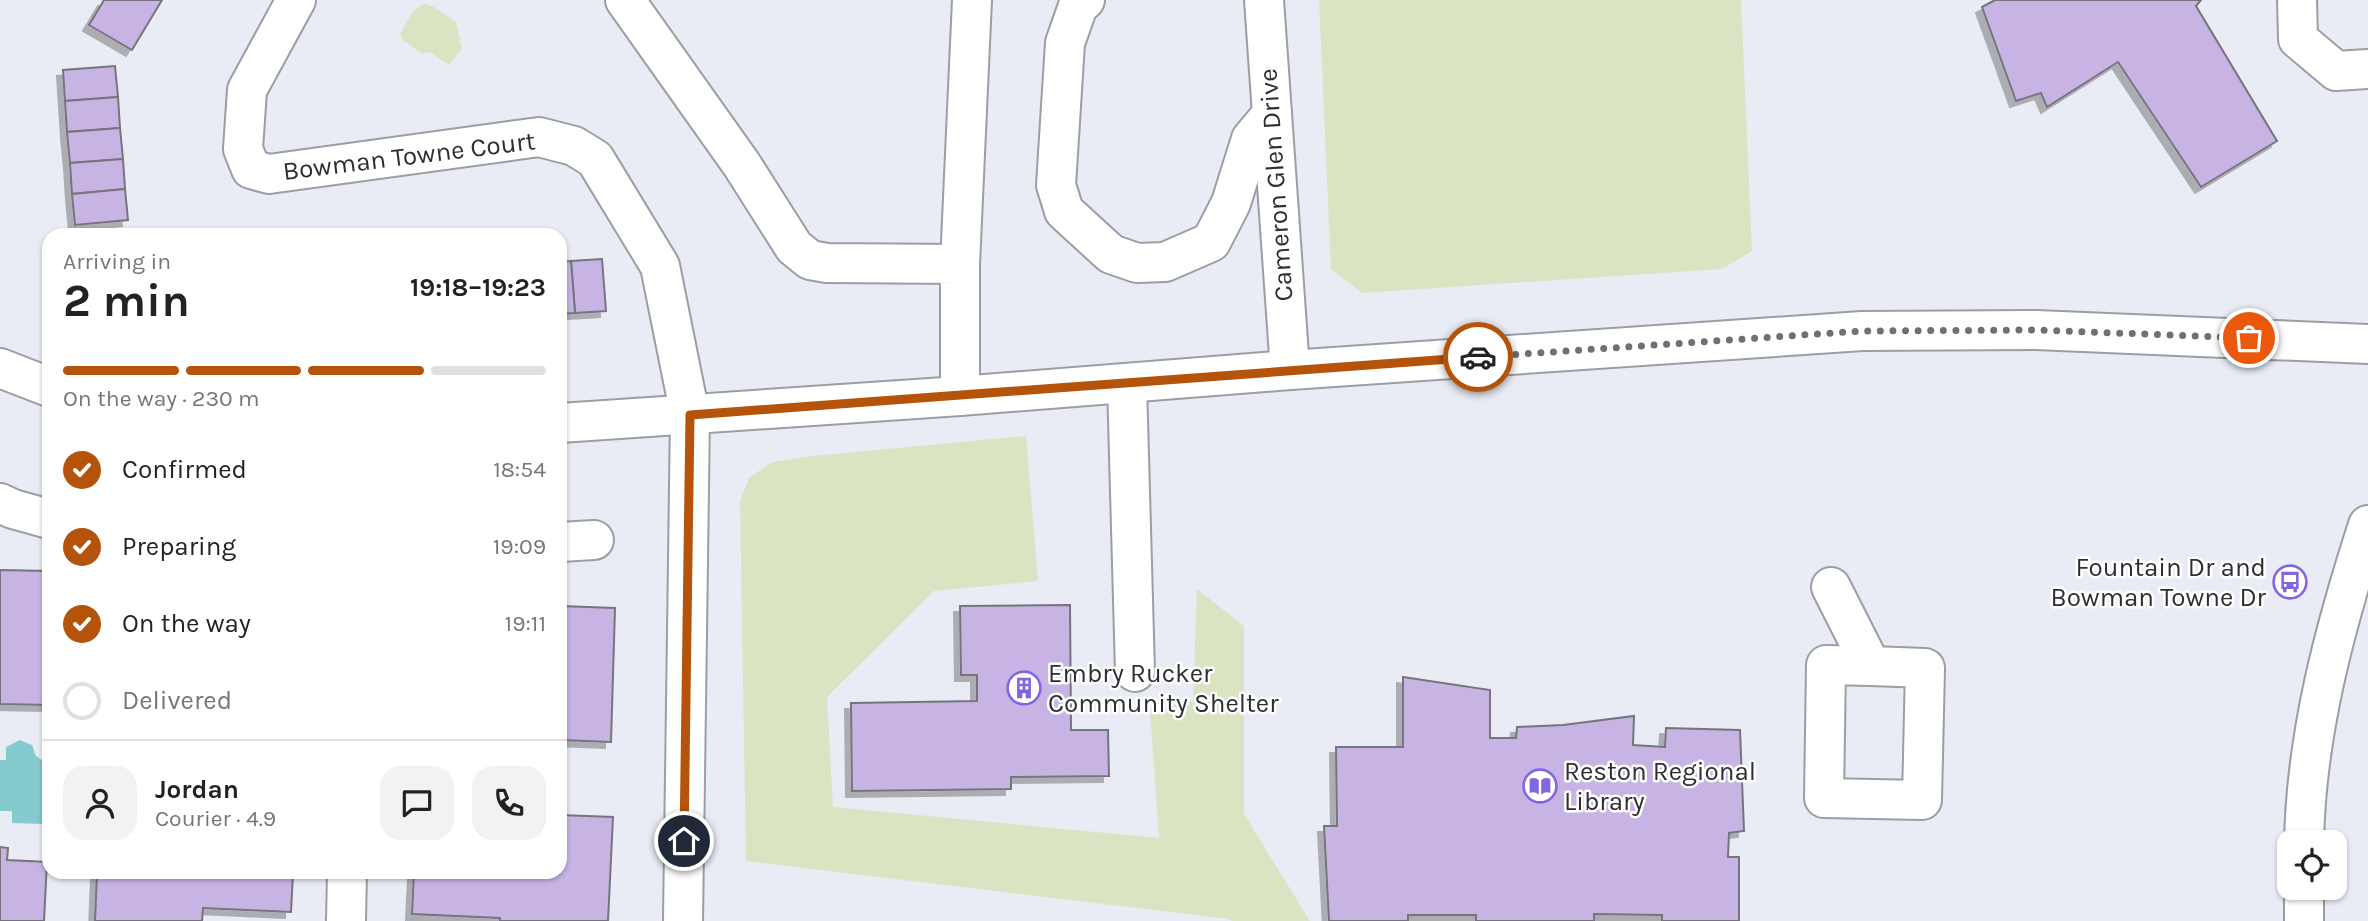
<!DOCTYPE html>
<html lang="en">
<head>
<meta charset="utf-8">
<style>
  :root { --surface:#fff; --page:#f2f2f2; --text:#222; --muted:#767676; --line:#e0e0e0; --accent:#b45309 }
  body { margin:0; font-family:Karla,sans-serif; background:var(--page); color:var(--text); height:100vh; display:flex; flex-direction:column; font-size:26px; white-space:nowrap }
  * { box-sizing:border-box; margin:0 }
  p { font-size:23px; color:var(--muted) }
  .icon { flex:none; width:38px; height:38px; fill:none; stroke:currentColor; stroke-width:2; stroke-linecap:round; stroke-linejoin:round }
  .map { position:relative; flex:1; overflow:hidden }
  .drawer { position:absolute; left:42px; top:228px; width:525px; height:651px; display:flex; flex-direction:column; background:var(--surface); border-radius:21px; box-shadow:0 2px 5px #0004 }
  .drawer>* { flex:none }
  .fabs { position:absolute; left:2277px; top:830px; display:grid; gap:14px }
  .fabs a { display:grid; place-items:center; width:70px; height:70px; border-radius:14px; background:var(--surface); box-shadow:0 2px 5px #0004; font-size:35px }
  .pin { position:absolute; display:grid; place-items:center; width:60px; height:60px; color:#fff; margin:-30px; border:4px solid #fff; border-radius:50%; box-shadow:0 2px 7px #0007 }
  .courier { position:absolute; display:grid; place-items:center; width:70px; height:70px; margin:-35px; border:5px solid #b45309; border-radius:50%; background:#fff; color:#222; box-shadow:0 2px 9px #0007 }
  .summary em { font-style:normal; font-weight:700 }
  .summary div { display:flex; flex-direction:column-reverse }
  .summary { display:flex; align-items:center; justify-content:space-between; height:119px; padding:0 21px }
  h1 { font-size:46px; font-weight:700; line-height:52px }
  .bar { display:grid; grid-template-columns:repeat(4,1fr); gap:10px 7px; align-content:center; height:84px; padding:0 21px }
  .bar i { height:9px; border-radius:5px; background:var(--line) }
  .bar .on { background:var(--accent) }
  .bar p { grid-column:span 4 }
  .line { display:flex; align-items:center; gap:18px; padding:0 21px; border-top:2px solid var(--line) }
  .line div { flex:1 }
  .round { display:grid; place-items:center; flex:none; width:74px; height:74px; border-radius:21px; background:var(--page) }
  ol { padding:0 21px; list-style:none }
  li { display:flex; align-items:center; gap:21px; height:77px }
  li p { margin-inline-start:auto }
  li .icon { padding:7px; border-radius:50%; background:var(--accent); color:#fff; stroke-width:4 }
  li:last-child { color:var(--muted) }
  li i { width:38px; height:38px; border:4px solid var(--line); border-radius:50% }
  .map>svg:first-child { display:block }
  .green { fill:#dae4c3 }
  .water { fill:#84cacf }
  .building { fill:#c7b4e5; stroke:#76747b; stroke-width:2; filter:url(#shadow) }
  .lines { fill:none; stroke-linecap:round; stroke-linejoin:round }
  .minor-casing { stroke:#9b9ea5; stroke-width:42 }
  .minor { stroke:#fff; stroke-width:38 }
  .done { stroke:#6f7075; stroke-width:7; stroke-dasharray:0 12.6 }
  .route { stroke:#b45309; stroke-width:9 }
  .labels { text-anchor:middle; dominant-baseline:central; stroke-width:5; stroke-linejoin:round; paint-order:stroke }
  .street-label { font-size:26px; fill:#2d2e31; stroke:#fff }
  .poi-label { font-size:26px; fill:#2d2e31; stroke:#fff; text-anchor:start }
</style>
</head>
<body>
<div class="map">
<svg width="2368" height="921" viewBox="0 0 2368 921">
  <defs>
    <filter id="shadow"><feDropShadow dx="-6" dy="6" stdDeviation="0" flood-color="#0004"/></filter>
  </defs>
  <rect width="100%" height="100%" fill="#e9ecf4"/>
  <!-- green -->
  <g class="green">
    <polygon points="1319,0 1741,0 1752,251 1722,269 1362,293 1331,269"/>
    <polygon points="424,4 432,6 456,22 462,49 449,65 430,52 422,54 403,40 400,34 414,10"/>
    <polygon points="1026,436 1038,581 934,591 827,697 833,807 1159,838 1150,710 1193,701 1197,589 1244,626 1244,814 1310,921 1232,921 1229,919 746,861 740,501 749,478 772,462 812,456"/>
  </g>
  <!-- water -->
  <polygon class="water" points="20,740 32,745 36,756 49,765 49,799 46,824 12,823 12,811 0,811 0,760 6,760 6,747"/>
  <!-- building -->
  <g class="building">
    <polygon points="104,0 162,0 132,50 89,25"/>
    <polygon points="1995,0 2201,0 2196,6 2277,141 2201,187 2118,62 2047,107 2041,93 2016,101 1982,7"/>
    <polygon points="115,66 118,97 65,101 63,70"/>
    <polygon points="118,97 120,128 67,132 65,101"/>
    <polygon points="120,128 123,159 70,163 67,132"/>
    <polygon points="123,159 125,189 72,194 70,163"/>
    <polygon points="125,189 128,220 75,225 72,194"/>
    <polygon points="602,259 606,311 575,313 571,261"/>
    <polygon points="571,261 575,313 560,314 560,262"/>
    <polygon points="0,570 49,571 49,705 0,704"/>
    <polygon points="1070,605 1071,730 1108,730 1109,776 1011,777 1011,789 852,791 851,703 977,701 977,675 961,675 960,606"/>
    <polygon points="560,606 615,608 611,742 560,740"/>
    <polygon points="1403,677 1490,690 1490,738 1516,738 1517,727 1563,725 1634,716 1633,745 1665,747 1666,728 1740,730 1744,831 1729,833 1728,857 1739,857 1739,921 1662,921 1662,915 1594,914 1594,921 1476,921 1476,915 1408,915 1408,921 1329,921 1324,826 1337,826 1336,747 1403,747"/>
    <polygon points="560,815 613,817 608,921 500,921 500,918 412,914 414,872 560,872"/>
    <polygon points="0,847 8,848 7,860 47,862 44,921 0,921"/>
    <polygon points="97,872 293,872 291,912 203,908 202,921 95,921"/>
  </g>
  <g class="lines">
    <defs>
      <g id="minor">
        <polyline points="296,0 247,90 243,149 251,169 269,174 539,137 574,146 595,159 660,266 690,415 683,921"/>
        <polyline points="625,0 742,165 794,247 810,260 827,263 960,264 960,396"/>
        <polyline points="1085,0 1078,6 1065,43 1056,185 1064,211 1111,254 1137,263 1165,262 1211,242 1231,203 1251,139 1272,114"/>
        <polyline points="1264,0 1290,370"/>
        <polyline points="2297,0 2298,39 2336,71 2368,69"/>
        <polyline points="960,264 972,0"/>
        <polyline points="0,368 49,387"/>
        <polyline points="1127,383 1135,672"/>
        <polyline points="560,423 960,396 1290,370 1862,331 2036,330 2368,344"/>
        <polyline points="0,503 13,509 49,519"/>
        <polyline points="560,542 594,540"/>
        <polyline points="1831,587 1871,666 1925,668 1922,800 1824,798 1826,665 1871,666"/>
        <path d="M2304,842c2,-108 31,-215 64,-317"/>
        <polyline points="346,921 347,872"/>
        <polyline points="2304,921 2304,887"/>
      </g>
    </defs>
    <!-- minor casing -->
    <use href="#minor" class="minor-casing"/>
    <!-- minor -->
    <use href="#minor" class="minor"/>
  </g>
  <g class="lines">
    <!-- done -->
    <polyline class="done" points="1478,357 1862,331 2036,330 2249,338"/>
    <!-- route -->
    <polyline class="route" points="684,841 690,415 1478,357"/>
  </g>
  <!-- icons -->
  <defs>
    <symbol id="bus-ring" viewBox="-11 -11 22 22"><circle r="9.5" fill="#fff" stroke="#8266e1" stroke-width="1.5"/><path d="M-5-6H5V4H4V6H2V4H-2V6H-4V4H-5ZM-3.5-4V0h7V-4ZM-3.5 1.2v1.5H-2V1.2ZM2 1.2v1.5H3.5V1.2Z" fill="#8266e1"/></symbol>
    <symbol id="building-ring" viewBox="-11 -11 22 22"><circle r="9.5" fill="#fff" stroke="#8266e1" stroke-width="1.5"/><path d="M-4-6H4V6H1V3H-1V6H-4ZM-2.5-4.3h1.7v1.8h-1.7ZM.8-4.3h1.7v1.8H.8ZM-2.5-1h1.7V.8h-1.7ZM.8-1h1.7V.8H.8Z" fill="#8266e1"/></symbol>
    <symbol id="library-ring" viewBox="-11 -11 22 22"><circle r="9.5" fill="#fff" stroke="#8266e1" stroke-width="1.5"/><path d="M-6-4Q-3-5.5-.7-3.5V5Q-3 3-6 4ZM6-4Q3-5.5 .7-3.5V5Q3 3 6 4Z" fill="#8266e1"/></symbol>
  </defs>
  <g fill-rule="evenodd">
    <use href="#bus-ring" x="2271" y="563" width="38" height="38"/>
    <use href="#building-ring" x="1005" y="669" width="38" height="38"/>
    <use href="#library-ring" x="1521" y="767" width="38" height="38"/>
  </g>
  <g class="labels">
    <!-- street labels -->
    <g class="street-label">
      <text transform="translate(409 156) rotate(-7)">Bowman Towne Court</text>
      <text transform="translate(1276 185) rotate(-94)">Cameron Glen Drive</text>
    </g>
    <!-- poi labels -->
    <g class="poi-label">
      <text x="2266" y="567" text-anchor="end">Fountain Dr and<tspan x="2266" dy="30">Bowman Towne Dr</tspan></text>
      <text x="1048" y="673">Embry Rucker<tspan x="1048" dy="30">Community Shelter</tspan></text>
      <text x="1564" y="771">Reston Regional<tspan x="1564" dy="30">Library</tspan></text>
    </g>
  </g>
</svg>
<div class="fabs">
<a><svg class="icon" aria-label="locate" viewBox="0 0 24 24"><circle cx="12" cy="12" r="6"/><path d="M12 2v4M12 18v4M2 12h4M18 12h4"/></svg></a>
</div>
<div class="pin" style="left:2249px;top:338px;background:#ea580c"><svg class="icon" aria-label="bag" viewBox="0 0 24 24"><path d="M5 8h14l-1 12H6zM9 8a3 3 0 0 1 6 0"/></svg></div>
<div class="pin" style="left:684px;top:841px;background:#1f2937"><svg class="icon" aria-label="home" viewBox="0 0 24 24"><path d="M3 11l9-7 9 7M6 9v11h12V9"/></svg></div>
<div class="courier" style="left:1478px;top:357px"><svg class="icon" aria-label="car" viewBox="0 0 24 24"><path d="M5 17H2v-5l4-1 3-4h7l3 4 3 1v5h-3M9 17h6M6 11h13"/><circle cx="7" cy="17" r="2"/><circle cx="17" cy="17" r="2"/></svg></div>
<section class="drawer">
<div class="summary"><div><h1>2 min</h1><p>Arriving in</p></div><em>19:18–19:23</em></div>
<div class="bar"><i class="on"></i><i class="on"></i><i class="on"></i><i></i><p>On the way · 230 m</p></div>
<ol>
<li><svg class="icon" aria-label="check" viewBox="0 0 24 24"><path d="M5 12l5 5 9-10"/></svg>Confirmed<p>18:54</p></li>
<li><svg class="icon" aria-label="check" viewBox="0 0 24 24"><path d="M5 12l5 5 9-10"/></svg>Preparing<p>19:09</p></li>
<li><svg class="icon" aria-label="check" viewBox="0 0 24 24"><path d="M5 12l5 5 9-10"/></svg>On the way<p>19:11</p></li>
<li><i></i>Delivered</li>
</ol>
<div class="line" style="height:126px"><a class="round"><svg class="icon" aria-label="person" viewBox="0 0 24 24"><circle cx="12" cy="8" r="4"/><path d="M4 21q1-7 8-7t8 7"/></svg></a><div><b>Jordan</b><p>Courier · 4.9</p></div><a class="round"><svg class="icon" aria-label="chat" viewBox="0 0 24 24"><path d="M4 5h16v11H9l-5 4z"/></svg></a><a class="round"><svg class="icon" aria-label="phone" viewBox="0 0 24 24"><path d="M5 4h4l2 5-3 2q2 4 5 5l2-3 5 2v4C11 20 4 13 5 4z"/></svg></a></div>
</section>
</div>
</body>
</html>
